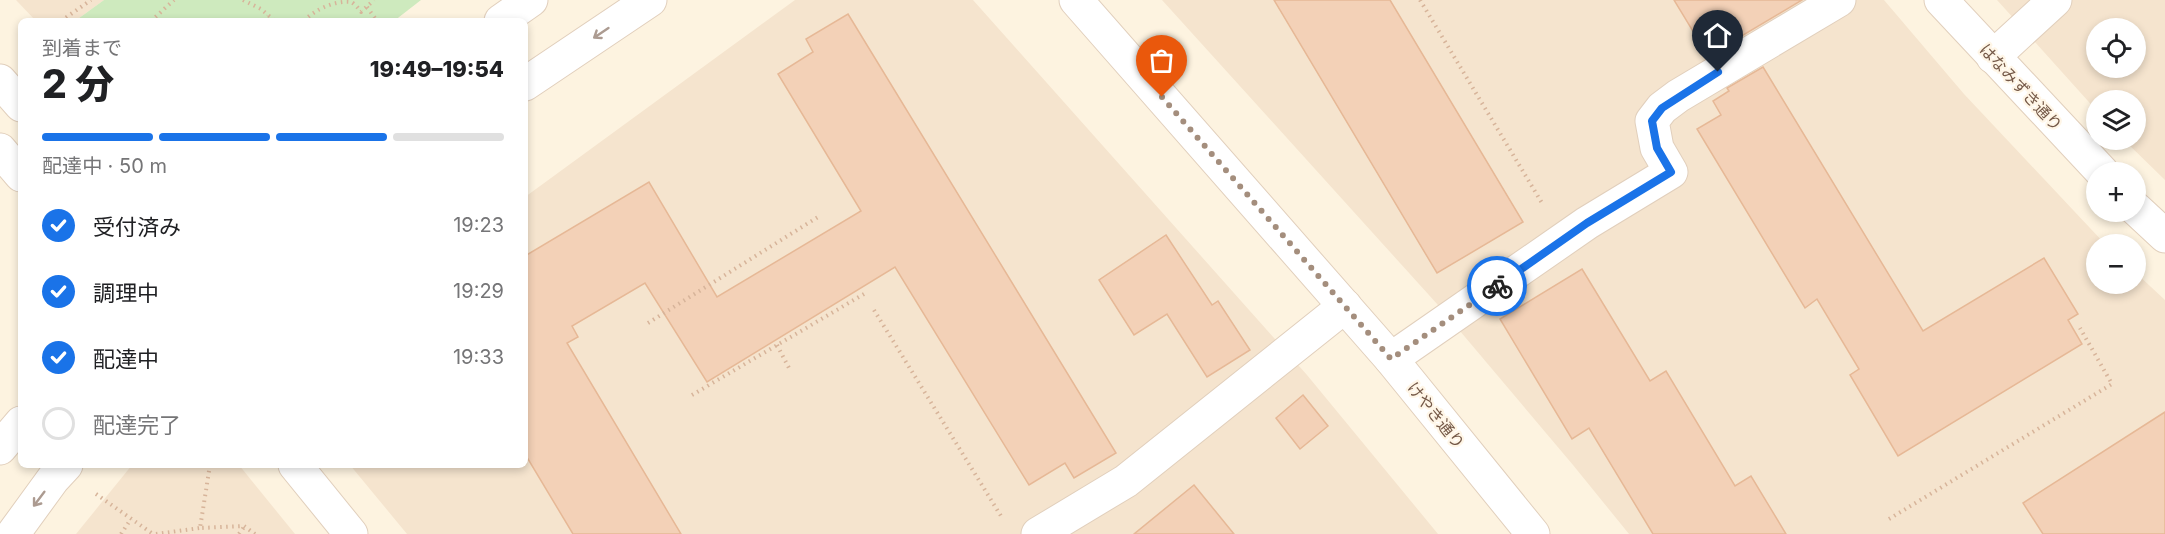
<!DOCTYPE html>
<html lang="ja">
<head>
<meta charset="utf-8">
<style>
  :root { --surface:#fff; --page:#f2f2f2; --text:#202124; --muted:#757577; --line:#e0e0e0; --accent:#1a73e8 }
  body { margin:0; font-family:Inter,"Noto Sans JP",sans-serif; background:var(--page); color:var(--text); height:100vh; display:flex; flex-direction:column; font-size:22px; white-space:nowrap }
  * { box-sizing:border-box; margin:0 }
  p { font-size:20px; color:var(--muted) }
  .icon { flex:none; width:33px; height:33px; fill:none; stroke:currentColor; stroke-width:2; stroke-linecap:round; stroke-linejoin:round }
  .map { position:relative; flex:1; overflow:hidden }
  .sheet { position:absolute; left:18px; top:18px; width:510px; height:450px; display:flex; flex-direction:column; background:var(--surface); border-radius:9px; box-shadow:0 3px 9px #0003 }
  .sheet>* { flex:none }
  .fabs { position:absolute; left:2086px; top:18px; display:grid; gap:12px }
  .fabs a { display:grid; place-items:center; width:60px; height:60px; border-radius:50%; background:var(--surface); box-shadow:0 3px 9px #0003; font-size:30px }
  .pin { position:absolute; display:grid; place-items:center; width:51px; height:51px; color:#fff; margin:-62px -26px; border-radius:50% 50% 50% 0; rotate:-45deg; box-shadow:0 0 6px #0007 }
  .pin .icon { rotate:45deg }
  .courier { position:absolute; display:grid; place-items:center; width:60px; height:60px; margin:-30px; border:4px solid #1a73e8; border-radius:50%; background:#fff; color:#222; box-shadow:0 2px 8px #0007 }
  .head em { font-style:normal; font-weight:800 }
  .head div { display:flex; flex-direction:column-reverse }
  .head { display:flex; align-items:center; justify-content:space-between; height:102px; padding:0 24px }
  h1 { font-size:39px; font-weight:800; line-height:45px }
  .bar { display:grid; grid-template-columns:repeat(4,1fr); gap:9px 6px; align-content:center; height:72px; padding:0 24px }
  .bar i { height:8px; border-radius:4px; background:var(--line) }
  .bar .selected { background:var(--accent) }
  .bar p { grid-column:span 4 }
  ol { padding:0 24px; list-style:none }
  li { display:flex; align-items:center; gap:18px; height:66px }
  li p { margin-inline-start:auto }
  li .icon { padding:6px; border-radius:50%; background:var(--accent); color:#fff; stroke-width:4 }
  li:last-child { color:var(--muted) }
  li i { width:33px; height:33px; border:3px solid var(--line); border-radius:50% }
  .map>svg:first-child { display:block }
  .residential { fill:#f5e4ce; fill-rule:evenodd }
  .green { fill:#ceeabe }
  .building { fill:#f3d1b7; stroke:#e6b896; stroke-width:1.5 }
  .lines { fill:none; stroke-linecap:round; stroke-linejoin:round }
  .minor-casing { stroke:#e1cfbc; stroke-width:35 }
  .path { stroke:#d7b49a; stroke-width:4; stroke-dasharray:1.5 4.5; stroke-linecap:butt }
  .minor { stroke:#fff; stroke-width:33 }
  .oneway { stroke:#ac9b91 }
  .done { stroke:#a48e7d; stroke-width:6; stroke-dasharray:0 10.8 }
  .route { stroke:#1a73e8; stroke-width:8 }
  .labels { text-anchor:middle; dominant-baseline:central; stroke-width:4.5; stroke-linejoin:round; paint-order:stroke }
  .street-label { font-size:16px; fill:#745847; stroke:#fff6e7 }
</style>
</head>
<body>
<div class="map">
<svg width="2165" height="534" viewBox="0 0 2165 534">
  <rect width="100%" height="100%" fill="#fdf3e0"/>
  <!-- residential -->
  <g class="residential">
    <polygon points="16,0 104,0 75,21 36,21"/>
    <polygon points="795,0 973,0 1307,375 1438,534 407,534 350,465 525,465 525,197"/>
    <polygon points="1162,0 1884,0 1964,94 2105,244 2097,244 2097,284 2136,284 2136,273 2165,300 2165,534 1629,534 1573,465 1438,305"/>
    <path d="M1997,0h168v180l-41,-40h12v-40h-39v11zM2097,28h39v40h-39z"/>
    <polygon points="132,465 239,465 295,534 76,534"/>
  </g>
  <!-- green -->
  <polygon class="green" points="104,0 421,0 394,21 75,21"/>
  <!-- building -->
  <g class="building">
    <polygon points="1274,0 1390,0 1523,222 1437,273"/>
    <polygon points="1674,0 1802,0 1708,56"/>
    <polygon points="848,14 1116,453 1074,478 1065,463 1029,485 895,267 707,382 645,283 572,326 578,337 567,343 681,534 573,534 525,454 525,256 649,182 717,297 861,211 778,74 813,52 806,39"/>
    <polygon points="1763,67 1923,331 2044,258 2078,314 2068,320 2082,344 1898,456 1850,375 1859,369 1817,299 1805,308 1697,129 1721,115 1713,101 1729,91 1727,88"/>
    <polygon points="1166,235 1212,305 1218,301 1250,350 1207,377 1167,314 1134,335 1099,280"/>
    <polygon points="1582,269 1650,381 1666,371 1735,486 1751,476 1786,534 1653,534 1589,428 1572,439 1500,319"/>
    <polygon points="1303,395 1328,426 1300,449 1276,418"/>
    <polygon points="2165,412 2165,534 2043,534 2023,503"/>
    <polygon points="1194,485 1234,534 1134,534"/>
  </g>
  <g class="lines">
    <defs>
      <g id="minor">
        <polyline points="1076,0 1391,359 1533,534"/>
        <polyline points="1941,0 2102,172"/>
        <polyline points="501,21 531,0"/>
        <polyline points="1993,57 2055,0"/>
        <polyline points="0,81 21,105"/>
        <polyline points="525,84 650,0"/>
        <polyline points="0,150 21,175"/>
        <polyline points="2136,209 2165,236"/>
        <polyline points="1391,359 1587,223 1671,172 1657,148 1652,121 1662,108 1678,96 1839,0"/>
        <polyline points="0,448 21,423"/>
        <polyline points="295,465 351,534"/>
        <polyline points="13,534 53,479 66,465"/>
        <polyline points="1038,534 1126,481 1345,306"/>
      </g>
    </defs>
    <!-- minor casing -->
    <use href="#minor" class="minor-casing"/>
    <!-- path -->
    <g class="path">
      <polyline points="243,0 261,9 275,21"/>
      <polyline points="1420,0 1542,203"/>
      <polyline points="367,7 377,21"/>
      <polyline points="61,21 91,0"/>
      <polyline points="151,21 174,0"/>
      <polyline points="264,21 268,16"/>
      <path d="M304,21c10,-11 31,-21 47,-19 3,1 8,7 10,10l13,-12"/>
      <polyline points="874,310 1001,516"/>
      <polyline points="648,323 818,217"/>
      <polyline points="777,345 789,368"/>
      <polyline points="692,395 864,294"/>
      <polyline points="210,465 200,528 244,526 255,534"/>
      <polyline points="96,494 153,534"/>
      <polyline points="1889,519 2112,384 2080,328"/>
      <polyline points="121,534 131,519"/>
      <polyline points="156,534 200,528"/>
      <polyline points="239,534 244,527"/>
    </g>
    <!-- minor -->
    <use href="#minor" class="minor"/>
  </g>
  <!-- one-way arrows -->
  <defs><path id="oneway-shaft" d="M-6 0H5M1.5-3L5.5 0L1.5 3" fill="none" stroke-width="1.6" stroke-linecap="round" stroke-linejoin="round" transform="scale(1.5)"/></defs>
  <g class="oneway">
    <use href="#oneway-shaft" transform="translate(601 33) rotate(146)"/>
    <use href="#oneway-shaft" transform="translate(39 499) rotate(127)"/>
  </g>
  <g class="lines">
    <!-- done -->
    <polyline class="done" points="1162,97 1391,359 1497,286"/>
    <!-- route -->
    <polyline class="route" points="1497,286 1587,223 1671,172 1657,148 1652,121 1662,108 1718,72"/>
  </g>
  <g class="labels">
    <!-- street labels -->
    <g class="street-label">
      <text transform="translate(2021 87) rotate(47)">はなみずき通り</text>
      <text transform="translate(1436 415) rotate(51)">けやき通り</text>
    </g>
  </g>
</svg>
<div class="fabs">
<a><svg class="icon" aria-label="locate" viewBox="0 0 24 24"><circle cx="12" cy="12" r="6"/><path d="M12 2v4M12 18v4M2 12h4M18 12h4"/></svg></a>
<a><svg class="icon" aria-label="layers" viewBox="0 0 24 24"><path d="M12 4l9 5-9 5-9-5zM3 14l9 5 9-5"/></svg></a>
<a>+</a>
<a>−</a>
</div>
<div class="pin" style="left:1162px;top:97px;background:#ea580c"><svg class="icon" aria-label="bag" viewBox="0 0 24 24"><path d="M5 8h14l-1 12H6zM9 8a3 3 0 0 1 6 0"/></svg></div>
<div class="pin" style="left:1718px;top:72px;background:#1f2937"><svg class="icon" aria-label="home" viewBox="0 0 24 24"><path d="M3 11l9-7 9 7M6 9v11h12V9"/></svg></div>
<div class="courier" style="left:1497px;top:286px"><svg class="icon" aria-label="bike" viewBox="0 0 24 24"><circle cx="6" cy="16" r="4"/><circle cx="18" cy="16" r="4"/><path d="M6 16l4-8h5l3 8M10 8l3 8H6M13 5h3"/></svg></div>
<section class="sheet">
<div class="head"><div><h1>2 分</h1><p>到着まで</p></div><em>19:49–19:54</em></div>
<div class="bar"><i class="selected"></i><i class="selected"></i><i class="selected"></i><i></i><p>配達中 · 50 m</p></div>
<ol>
<li><svg class="icon" aria-label="check" viewBox="0 0 24 24"><path d="M5 12l5 5 9-10"/></svg>受付済み<p>19:23</p></li>
<li><svg class="icon" aria-label="check" viewBox="0 0 24 24"><path d="M5 12l5 5 9-10"/></svg>調理中<p>19:29</p></li>
<li><svg class="icon" aria-label="check" viewBox="0 0 24 24"><path d="M5 12l5 5 9-10"/></svg>配達中<p>19:33</p></li>
<li><i></i>配達完了</li>
</ol>
</section>
</div>
</body>
</html>
